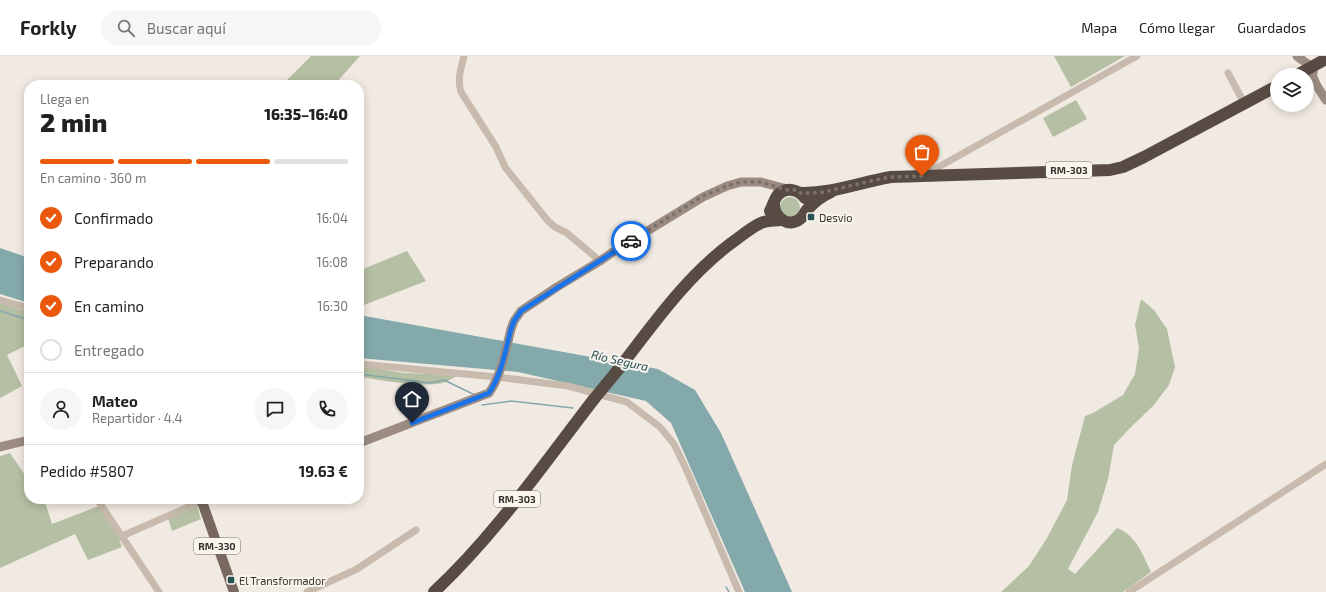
<!DOCTYPE html>
<html lang="es">
<head>
<meta charset="utf-8">
<style>
  :root { --surface:#fff; --page:#f6f6f6; --text:#222; --muted:#767676; --line:#e0e0e0; --accent:#ea580c }
  body { margin:0; font-family:"Exo 2",sans-serif; background:var(--page); color:var(--text); height:100vh; display:flex; flex-direction:column; font-size:15px; white-space:nowrap }
  * { box-sizing:border-box; margin:0 }
  p { font-size:13px; color:var(--muted) }
  .icon { flex:none; width:22px; height:22px; fill:none; stroke:currentColor; stroke-width:2; stroke-linecap:round; stroke-linejoin:round }
  .map { position:relative; flex:1; overflow:hidden }
  .details { position:absolute; left:24px; top:24px; width:340px; height:424px; display:flex; flex-direction:column; background:var(--surface); border-radius:16px; box-shadow:0 2px 10px #0003 }
  .details>* { flex:none }
  .fabs { position:absolute; left:1270px; top:12px; display:grid; gap:8px }
  .fabs a { display:grid; place-items:center; width:44px; height:44px; border-radius:50%; background:var(--surface); box-shadow:0 2px 10px #0003; font-size:20px }
  .pin { position:absolute; display:grid; place-items:center; width:34px; height:34px; color:#fff; margin:-41px -17px; border-radius:50% 50% 50% 0; rotate:-45deg; box-shadow:0 0 4px #0007 }
  .pin .icon { rotate:45deg }
  .courier { position:absolute; display:grid; place-items:center; width:40px; height:40px; margin:-20px; border:3px solid #1a73e8; border-radius:50%; background:#fff; color:#222; box-shadow:0 1px 5px #0007 }
  .head em { font-style:normal; font-weight:800 }
  .head div { display:flex; flex-direction:column-reverse }
  .head { display:flex; align-items:center; justify-content:space-between; height:68px; padding:0 16px }
  h1 { font-size:26px; font-weight:800; line-height:30px }
  .bar { display:grid; grid-template-columns:repeat(4,1fr); gap:6px 4px; align-content:center; height:48px; padding:0 16px }
  .bar i { height:5px; border-radius:3px; background:var(--line) }
  .bar .on { background:var(--accent) }
  .bar p { grid-column:span 4 }
  .line { display:flex; align-items:center; gap:10px; padding:0 16px; border-top:1px solid var(--line) }
  .line div { flex:1 }
  .round { display:grid; place-items:center; flex:none; width:42px; height:42px; border-radius:21px; background:var(--page) }
  ol { padding:0 16px; list-style:none }
  li { display:flex; align-items:center; gap:12px; height:44px }
  li p { margin-inline-start:auto }
  li .icon { padding:4px; border-radius:50%; background:var(--accent); color:#fff; stroke-width:4 }
  li:last-child { color:var(--muted) }
  li i { width:22px; height:22px; border:2px solid var(--line); border-radius:50% }
  header { display:flex; align-items:center; gap:24px; box-sizing:border-box; height:56px; padding:0 20px; background:var(--surface); border-bottom:1px solid var(--line) }
  header strong { font-size:19px }
  nav { display:flex; gap:22px; margin-inline-start:auto; font-size:14px }
  .search { width:280px; height:36px; background:var(--page); display:flex; align-items:center; gap:10px; box-sizing:border-box; padding:0 14px; border-radius:22px; color:var(--muted); font-size:15px }
  .map>svg:first-child { display:block }
  .green { fill:#b5bfa3 }
  .water { fill:#84a9ab }
  .lines { fill:none; stroke-linecap:round; stroke-linejoin:round }
  .stream { stroke:#84a9ab; stroke-width:1.5 }
  .street { stroke:#c8bbae; stroke-width:7 }
  .secondary { stroke:#9c8b80; stroke-width:9 }
  .primary { stroke:#78685f; stroke-width:10 }
  .highway { stroke:#584b44; stroke-width:12 }
  .highway-bridge { stroke:#584b44; stroke-width:12 }
  .done { stroke:#79716c; stroke-width:4; stroke-dasharray:0 7.2 }
  .route { stroke:#1a73e8; stroke-width:5 }
  .poi-dot { fill:#265155; stroke:#f9f4ee; stroke-width:1.5 }
  .labels { text-anchor:middle; dominant-baseline:central; stroke-width:4; stroke-linejoin:round; paint-order:stroke }
  .shield { fill:#f9f4ee; stroke:#726b66; stroke-width:1 }
  .shield-label { font-size:10px; font-weight:bold; fill:#38302c }
  .poi-label { font-size:11px; fill:#38302c; stroke:#f9f4ee; text-anchor:start }
  .water-label { font-size:12px; font-style:italic; fill:#265155; stroke:#f9f4ee }
</style>
</head>
<body>
<header>
<strong>Forkly</strong>
<div class="search"><svg class="icon" aria-label="search" viewBox="0 0 24 24"><circle cx="10" cy="10" r="6"/><path d="M15 15l6 6"/></svg>Buscar aquí</div>
<nav><a>Mapa</a><a>Cómo llegar</a><a>Guardados</a></nav>
</header>
<div class="map">
<svg width="1326" height="536" viewBox="0 0 1326 536">
  <rect width="100%" height="100%" fill="#f1eae2"/>
  <!-- green -->
  <g class="green">
    <polygon points="311,0 360,0 334,29 282,29"/>
    <polygon points="1054,0 1125,0 1071,31"/>
    <polygon points="1076,44 1087,63 1053,81 1043,62"/>
    <circle cx="790" cy="151" r="10"/>
    <polygon points="407,195 426,225 359,251 359,207 363,213"/>
    <path d="M1141,243l13,11 13,19 8,38 -6,18 -16,21 -22,21 -17,18 -6,34 -10,33 -30,57 7,5 42,-46c19,7 26,27 34,44l-28,20h-122l28,-26 18,-28 20,-38 5,-35 13,-49 8,-3 30,-18 12,-21 4,-26 -4,-23z"/>
    <polygon points="0,247 29,256 29,288 7,299 22,330 0,342"/>
    <path d="M359,310l45,7 56,2c-6,2 -11,6 -17,8 -25,5 -59,-3 -84,-6z"/>
    <polygon points="10,397 27,422 29,421 29,443 44,443 52,468 99,450 119,482 122,491 88,504 75,478 0,512 0,400"/>
    <polygon points="197,450 201,463 172,475 168,462"/>
  </g>
  <!-- water -->
  <g class="water">
    <polygon points="0,192 29,202 29,247 0,238"/>
    <polygon points="359,259 658,313 695,334 721,377 792,536 745,536 671,367 646,345 518,316 359,302"/>
  </g>
  <g class="lines">
    <!-- stream -->
    <g class="stream">
      <polyline points="0,255 29,264"/>
      <polyline points="359,318 430,327 444,324 475,339"/>
      <polyline points="482,349 511,345 573,352"/>
      <polyline points="726,531 729,536"/>
    </g>
    <!-- street -->
    <g class="street">
      <path d="M464,0c-3,12 -7,24 -3,36l35,55 9,20 43,54 7,6 12,6 33,28"/>
      <polyline points="1228,17 1244,47"/>
      <polyline points="926,118 1137,0"/>
      <polyline points="0,244 29,252"/>
      <polyline points="359,308 497,321 568,330 627,346 660,371 674,388 687,415 739,536"/>
      <polyline points="97,443 159,536"/>
      <polyline points="122,480 202,445"/>
      <polyline points="307,536 357,513 416,474"/>
      <polyline points="1129,536 1326,408"/>
    </g>
    <!-- secondary -->
    <g class="secondary">
      <path d="M1297,0c6,6 26,14 10,23"/>
      <polyline points="1312,19 1317,30 1326,44"/>
      <path d="M359,387l130,-50c12,-17 17,-44 22,-64l3,-8 7,-10 36,-24 43,-26 13,-9 90,-55 24,-11 14,-4h20l26,7"/>
      <polyline points="0,391 29,384"/>
    </g>
    <!-- primary -->
    <polyline class="primary" points="201,443 234,536"/>
    <!-- highway -->
    <g class="highway">
      <polyline points="1297,19 1326,3"/>
      <path d="M800,137c31,1 61,-11 91,-16l219,-7 13,-3 21,-10 133,-71"/>
      <path d="M774,149c1,13 14,23 26,14 3,-2 4,-5 6,-8 6,-7 16,-15 25,-19"/>
      <path d="M770,155c3,-5 4,-11 7,-15 8,-10 21,-7 28,2"/>
      <path d="M617,315c35,-45 67,-92 113,-127 10,-7 20,-16 31,-21 6,-3 14,-2 20,-3"/>
      <path d="M434,536c61,-57 109,-127 160,-193"/>
    </g>
    <!-- highway-bridge -->
    <polyline class="highway-bridge" points="594,343 617,315"/>
  </g>
  <g class="lines">
    <!-- done -->
    <polyline class="done" points="631,185 703,140 727,130 741,126 761,126 787,134 796,134 800,137 811,137 824,136 875,124 891,121 922,120"/>
    <!-- route -->
    <path class="route" d="M412,367l77,-30c12,-17 17,-44 22,-64l3,-8 7,-10 110,-70"/>
  </g>
  <!-- markers -->
  <g class="poi-dot">
    <rect x="807" y="157" width="8" height="8" rx="2"/>
    <rect x="227" y="520" width="8" height="8" rx="2"/>
  </g>
  <g class="labels">
    <!-- shield labels -->
    <g class="shield">
      <rect x="1046" y="106" width="46" height="16" rx="3"/>
      <rect x="494" y="435" width="46" height="16" rx="3"/>
      <rect x="194" y="482" width="46" height="16" rx="3"/>
    </g>
    <g class="shield-label">
      <text x="1069" y="114">RM-303</text>
      <text x="517" y="443">RM-303</text>
      <text x="217" y="490">RM-330</text>
    </g>
    <!-- poi labels -->
    <g class="poi-label">
      <text x="819" y="161">Desvio</text>
      <text x="239" y="524">El Transformador</text>
    </g>
    <!-- water labels -->
    <g class="water-label">
      <text transform="translate(620 304) rotate(13)">Río Segura</text>
    </g>
  </g>
</svg>
<div class="fabs">
<a><svg class="icon" aria-label="layers" viewBox="0 0 24 24"><path d="M12 4l9 5-9 5-9-5zM3 14l9 5 9-5"/></svg></a>
</div>
<div class="pin" style="left:922px;top:120px;background:#ea580c"><svg class="icon" aria-label="bag" viewBox="0 0 24 24"><path d="M5 8h14l-1 12H6zM9 8a3 3 0 0 1 6 0"/></svg></div>
<div class="pin" style="left:412px;top:367px;background:#1f2937"><svg class="icon" aria-label="home" viewBox="0 0 24 24"><path d="M3 11l9-7 9 7M6 9v11h12V9"/></svg></div>
<div class="courier" style="left:631px;top:185px"><svg class="icon" aria-label="car" viewBox="0 0 24 24"><path d="M5 17H2v-5l4-1 3-4h7l3 4 3 1v5h-3M9 17h6M6 11h13"/><circle cx="7" cy="17" r="2"/><circle cx="17" cy="17" r="2"/></svg></div>
<section class="details">
<div class="head"><div><h1>2 min</h1><p>Llega en</p></div><em>16:35–16:40</em></div>
<div class="bar"><i class="on"></i><i class="on"></i><i class="on"></i><i></i><p>En camino · 360 m</p></div>
<ol>
<li><svg class="icon" aria-label="check" viewBox="0 0 24 24"><path d="M5 12l5 5 9-10"/></svg>Confirmado<p>16:04</p></li>
<li><svg class="icon" aria-label="check" viewBox="0 0 24 24"><path d="M5 12l5 5 9-10"/></svg>Preparando<p>16:08</p></li>
<li><svg class="icon" aria-label="check" viewBox="0 0 24 24"><path d="M5 12l5 5 9-10"/></svg>En camino<p>16:30</p></li>
<li><i></i>Entregado</li>
</ol>
<div class="line" style="height:72px"><a class="round"><svg class="icon" aria-label="person" viewBox="0 0 24 24"><circle cx="12" cy="8" r="4"/><path d="M4 21q1-7 8-7t8 7"/></svg></a><div><b>Mateo</b><p>Repartidor · 4.4</p></div><a class="round"><svg class="icon" aria-label="chat" viewBox="0 0 24 24"><path d="M4 5h16v11H9l-5 4z"/></svg></a><a class="round"><svg class="icon" aria-label="phone" viewBox="0 0 24 24"><path d="M5 4h4l2 5-3 2q2 4 5 5l2-3 5 2v4C11 20 4 13 5 4z"/></svg></a></div>
<div class="line" style="height:52px"><div>Pedido #5807</div><b>19.63 €</b></div>
</section>
</div>
</body>
</html>
